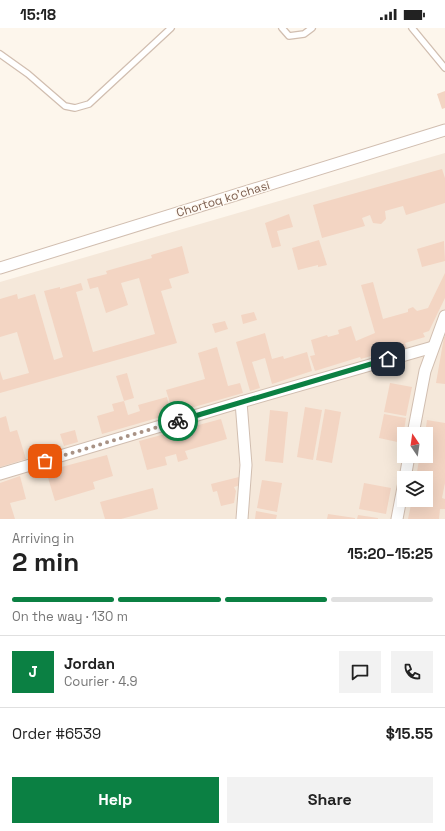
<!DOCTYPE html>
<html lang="en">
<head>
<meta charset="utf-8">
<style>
  :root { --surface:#fff; --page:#f2f2f2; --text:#222; --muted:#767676; --line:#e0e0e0; --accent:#0b8043 }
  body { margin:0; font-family:"Space Grotesk",sans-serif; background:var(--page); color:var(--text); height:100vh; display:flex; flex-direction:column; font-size:15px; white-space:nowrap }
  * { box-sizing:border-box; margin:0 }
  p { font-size:13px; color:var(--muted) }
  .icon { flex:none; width:22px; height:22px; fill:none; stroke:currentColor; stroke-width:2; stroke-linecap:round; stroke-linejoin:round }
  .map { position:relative; height:491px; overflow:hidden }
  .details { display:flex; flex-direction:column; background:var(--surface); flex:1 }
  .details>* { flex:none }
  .needle { width:26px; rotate:347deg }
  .buttons { position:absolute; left:397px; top:399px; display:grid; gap:8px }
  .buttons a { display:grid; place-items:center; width:36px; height:36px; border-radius:0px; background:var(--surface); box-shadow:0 4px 16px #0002; font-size:20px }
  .pin { position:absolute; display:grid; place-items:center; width:34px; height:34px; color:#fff; margin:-17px; border-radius:8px; box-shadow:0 2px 6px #0006 }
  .courier { position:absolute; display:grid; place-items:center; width:40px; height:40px; margin:-20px; border:3px solid #0b8043; border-radius:50%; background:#fff; color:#222; box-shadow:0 1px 5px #0007 }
  .overview em { font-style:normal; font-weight:700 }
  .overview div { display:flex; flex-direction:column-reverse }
  .overview { display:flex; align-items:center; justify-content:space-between; height:68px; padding:0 12px }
  h1 { font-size:26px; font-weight:700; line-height:30px }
  .bar { display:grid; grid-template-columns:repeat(4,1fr); gap:6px 4px; align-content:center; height:48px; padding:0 12px }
  .bar i { height:5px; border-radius:3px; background:var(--line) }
  .bar .on { background:var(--accent) }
  .bar p { grid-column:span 4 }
  .line { display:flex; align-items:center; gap:10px; padding:0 12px; border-top:1px solid var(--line) }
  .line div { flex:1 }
  .round { display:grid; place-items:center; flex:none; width:42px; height:42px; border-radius:0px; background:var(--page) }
  .action { display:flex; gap:8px; margin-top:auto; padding:8px 12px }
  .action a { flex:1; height:46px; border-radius:0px; background:var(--accent); color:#fff; font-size:16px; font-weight:700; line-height:46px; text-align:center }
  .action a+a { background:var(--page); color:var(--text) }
  .status { display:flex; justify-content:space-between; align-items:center; height:28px; padding:0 20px; background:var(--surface); direction:ltr }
  .status svg { height:11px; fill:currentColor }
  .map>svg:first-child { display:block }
  .residential { fill:#f5e8da; fill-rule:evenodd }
  .building { fill:#f3d5c3 }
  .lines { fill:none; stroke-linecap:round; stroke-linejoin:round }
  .service-casing { stroke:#d1beb0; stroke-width:8 }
  .minor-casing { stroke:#d1beb0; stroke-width:13 }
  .service { stroke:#fff; stroke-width:5.5 }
  .minor { stroke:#fff; stroke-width:11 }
  .done { stroke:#a89285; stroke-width:4; stroke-dasharray:0 7.2 }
  .route { stroke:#0b8043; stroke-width:5 }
  .labels { text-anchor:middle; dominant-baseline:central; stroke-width:3; stroke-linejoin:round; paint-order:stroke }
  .street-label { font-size:12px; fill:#7a5c4d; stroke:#fffaf3 }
</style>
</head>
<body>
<div class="status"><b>15:18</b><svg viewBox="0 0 49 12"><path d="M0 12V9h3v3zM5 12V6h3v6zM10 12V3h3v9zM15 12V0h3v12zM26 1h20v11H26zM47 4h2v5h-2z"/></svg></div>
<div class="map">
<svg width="445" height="491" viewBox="0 0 445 491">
  <rect width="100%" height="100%" fill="#fdf6ec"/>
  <!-- residential -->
  <path class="residential" d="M445,125v366h-445v-237zM404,406h22v22h-22zM404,450h22v22h-22z"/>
  <!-- building -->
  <g class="building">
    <polygon points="445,63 445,80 442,81 437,66"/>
    <polygon points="442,141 445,150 445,175 406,187 403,178 385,183 386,191 381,196 373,195 370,187 362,190 365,198 322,210 313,177"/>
    <polygon points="289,186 293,199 277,203 281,218 272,220 265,195"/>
    <polygon points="319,212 327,237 318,239 318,237 298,242 292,220"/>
    <polygon points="444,213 445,233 422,239 417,221"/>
    <polygon points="182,218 189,245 169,251 172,260 161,263 177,315 0,365 0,343 3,352 29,345 17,304 0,309 0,271 17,266 18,271 35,266 54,332 63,329 44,263 60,259 60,261 81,255 83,262 76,264 93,324 155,306 139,250 121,255 128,277 106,285 98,259 90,261 87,251 107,246 106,243 152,230 151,227"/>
    <polygon points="445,245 445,270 429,303 423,305 425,309 405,315 407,321 395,324 394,318 380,322 381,325 361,331 360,329 315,343 310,328 315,327 311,312 327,307 328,309 339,306 338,302 351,298 356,313 375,305 361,257 373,254 383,291 408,284 408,281 413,279 417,283 428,280"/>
    <polygon points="254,284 257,292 243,296 241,287"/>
    <polygon points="225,293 228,301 215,305 212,296"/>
    <polygon points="265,305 272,331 283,328 284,331 307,324 312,343 272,356 265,330 252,334 260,360 250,363 236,314"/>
    <polygon points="444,309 445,309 445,356 436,355"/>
    <polygon points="217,319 228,358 240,355 243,365 173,385 166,362 205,351 198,325"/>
    <polygon points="127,345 134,370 124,373 116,348"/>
    <polygon points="390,355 412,359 406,388 384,384"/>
    <polygon points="167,369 171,386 102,406 97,388 114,383 112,376 124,373 128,387 140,383 138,377"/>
    <polygon points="305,379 322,382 313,432 297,429"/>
    <polygon points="325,381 341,384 332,435 316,432"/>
    <polygon points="270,382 288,384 283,435 265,433"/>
    <polygon points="384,386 406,390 402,415 379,410"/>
    <polygon points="6,388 10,404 17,402 26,431 0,439 0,390"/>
    <polygon points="221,391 227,411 185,423 188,431 178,434 176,426 165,429 167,437 147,442 139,413"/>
    <polygon points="427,392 445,395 445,455 442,470 445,471 445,481 440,481 439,491 408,491 412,472 426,472 426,450 416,450 419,432 421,428 426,428 425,406"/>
    <polygon points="75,402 78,414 64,418 60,406"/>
    <polygon points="107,427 113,448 93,454 95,461 55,473 46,443"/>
    <polygon points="20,448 26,471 10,475 15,491 0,491 0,455"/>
    <polygon points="239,449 241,457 234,459 236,463 234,475 221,478 217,463 213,464 211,456"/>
    <polygon points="262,452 282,455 277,484 257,480"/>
    <polygon points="364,455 391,460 386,486 359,481"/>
    <polygon points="153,460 158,481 121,491 105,491 100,474"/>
    <polygon points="256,483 277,487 276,491 255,491"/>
    <polygon points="328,486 355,490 355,491 327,491"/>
    <polygon points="358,487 378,490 378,491 357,491"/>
  </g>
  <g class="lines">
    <defs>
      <g id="service">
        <polyline points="282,0 289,8 304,6 312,0"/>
        <polyline points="412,0 445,40"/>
        <polyline points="0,26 28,46 65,78 75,80 89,76 171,0"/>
      </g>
      <g id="minor">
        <polyline points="0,240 445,102"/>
        <polyline points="241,374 246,437 242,491"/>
        <polyline points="413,406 425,343 445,288"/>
        <polyline points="0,446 241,374 433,319"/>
        <polyline points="405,450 409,428"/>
        <polyline points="397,491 404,454"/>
      </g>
    </defs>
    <!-- service casing -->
    <use href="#service" class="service-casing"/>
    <!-- minor casing -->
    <use href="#minor" class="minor-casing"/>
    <!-- service -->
    <use href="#service" class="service"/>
    <!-- minor -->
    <use href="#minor" class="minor"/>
  </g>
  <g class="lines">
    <!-- done -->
    <polyline class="done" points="45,433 178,393"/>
    <!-- route -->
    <polyline class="route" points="178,393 388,331"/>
  </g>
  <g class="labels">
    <!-- street labels -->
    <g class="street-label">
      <text transform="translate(223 171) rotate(-17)">Chortoq ko'chasi</text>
    </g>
  </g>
</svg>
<div class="buttons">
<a><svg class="needle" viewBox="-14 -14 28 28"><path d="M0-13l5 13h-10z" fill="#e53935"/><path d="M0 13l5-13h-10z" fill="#767676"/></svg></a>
<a><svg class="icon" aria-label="layers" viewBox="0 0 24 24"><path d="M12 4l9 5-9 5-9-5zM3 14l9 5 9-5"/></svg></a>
</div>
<div class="pin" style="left:45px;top:433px;background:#ea580c"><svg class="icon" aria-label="bag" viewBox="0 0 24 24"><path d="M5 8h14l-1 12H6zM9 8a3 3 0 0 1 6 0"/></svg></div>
<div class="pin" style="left:388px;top:331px;background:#1f2937"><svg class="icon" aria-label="home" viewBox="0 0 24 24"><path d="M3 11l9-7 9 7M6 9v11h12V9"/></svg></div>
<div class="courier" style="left:178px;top:393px"><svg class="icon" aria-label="bike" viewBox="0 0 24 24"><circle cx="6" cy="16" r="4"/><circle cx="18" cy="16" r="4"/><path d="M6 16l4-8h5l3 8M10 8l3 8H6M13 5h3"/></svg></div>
</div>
<section class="details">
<div class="overview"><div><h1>2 min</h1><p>Arriving in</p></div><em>15:20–15:25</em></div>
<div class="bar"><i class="on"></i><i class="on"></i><i class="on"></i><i></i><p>On the way · 130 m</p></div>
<div class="line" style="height:72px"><b class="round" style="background:var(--accent);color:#fff">J</b><div><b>Jordan</b><p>Courier · 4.9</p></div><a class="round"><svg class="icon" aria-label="chat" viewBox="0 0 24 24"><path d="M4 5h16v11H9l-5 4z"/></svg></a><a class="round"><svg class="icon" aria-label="phone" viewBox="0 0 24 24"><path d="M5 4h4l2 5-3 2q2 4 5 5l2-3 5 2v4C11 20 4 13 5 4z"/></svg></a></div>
<div class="line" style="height:52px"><div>Order #6539</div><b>$15.55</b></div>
<div class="action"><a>Help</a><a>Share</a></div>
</section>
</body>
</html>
